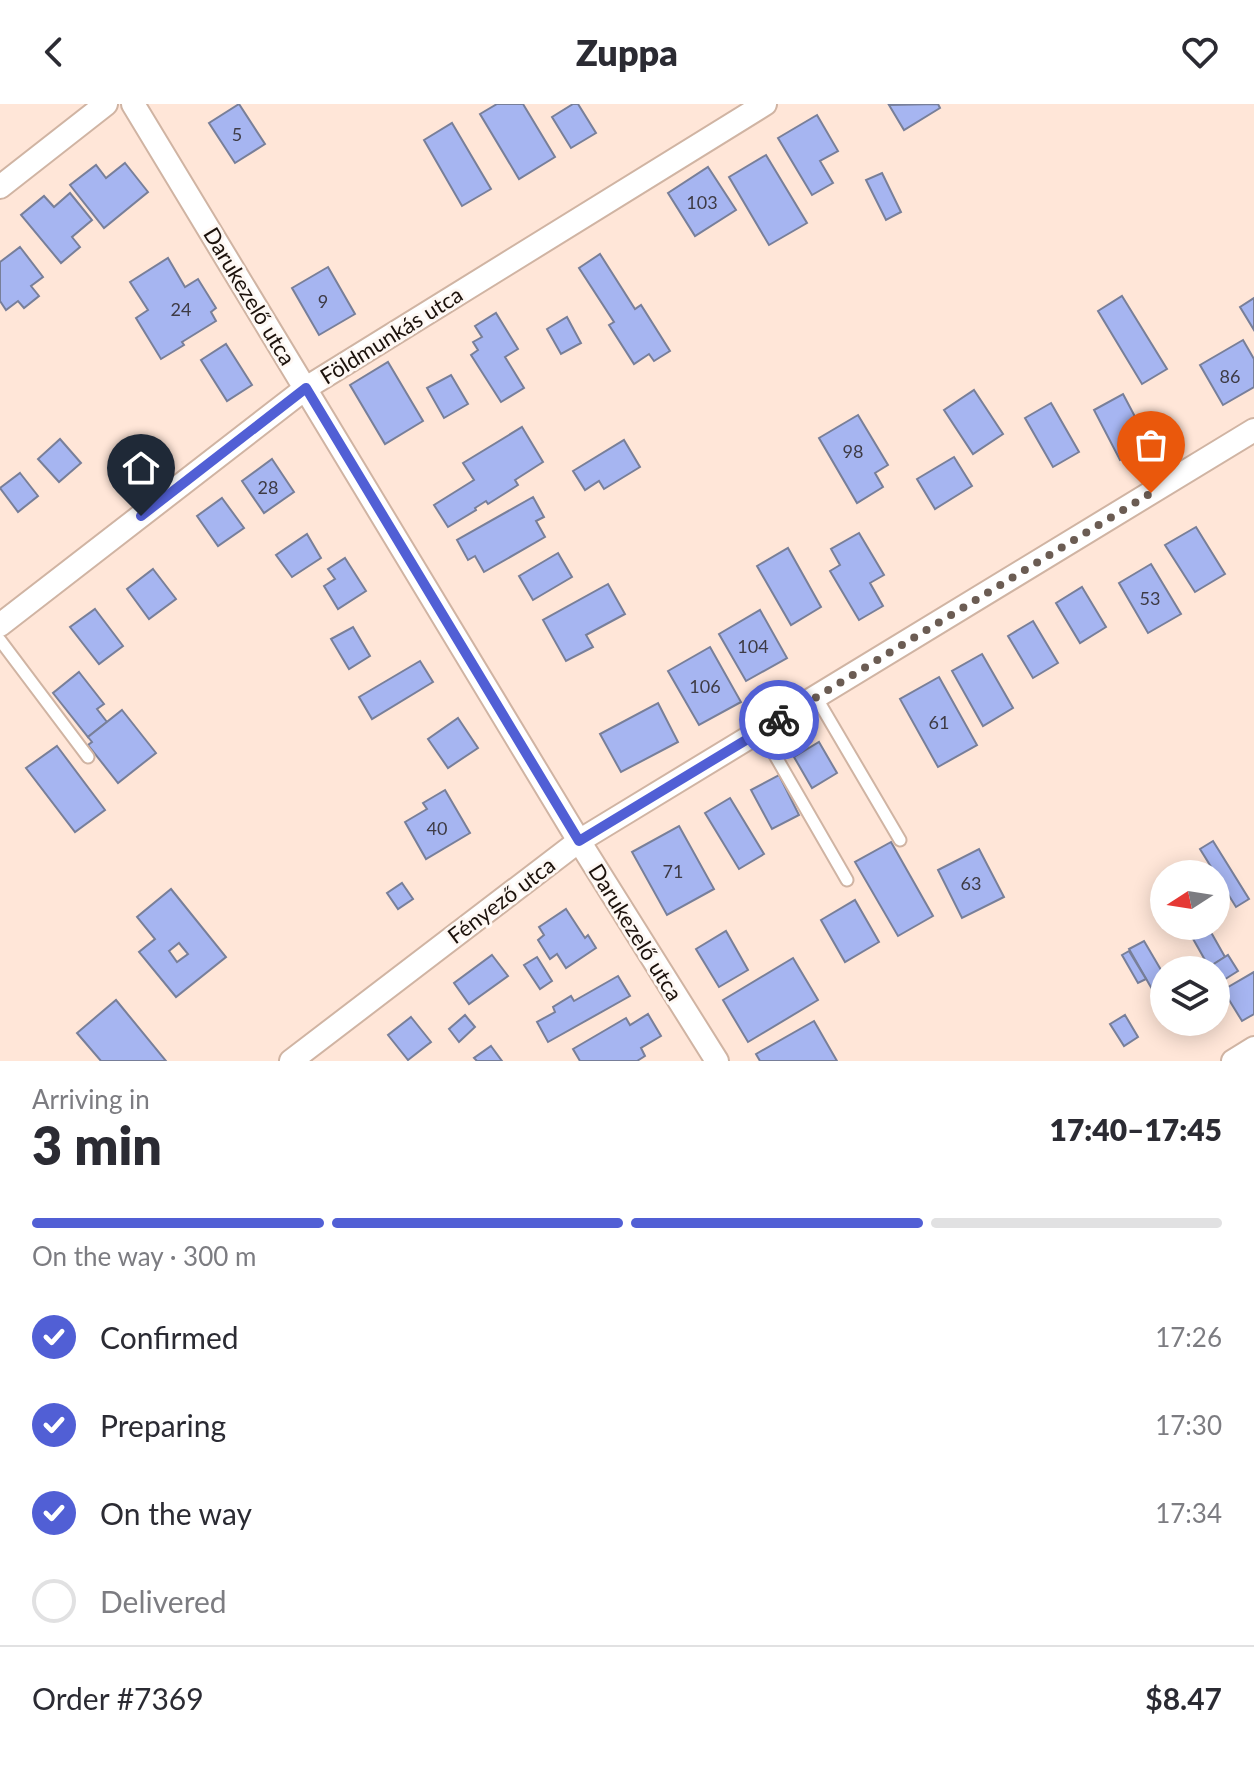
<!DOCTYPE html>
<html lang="en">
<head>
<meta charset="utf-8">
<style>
  :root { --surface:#fff; --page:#f2f2f3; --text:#2b2b33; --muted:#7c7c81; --line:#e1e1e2; --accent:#515fd5 }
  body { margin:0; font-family:Lato,sans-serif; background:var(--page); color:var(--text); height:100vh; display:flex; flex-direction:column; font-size:30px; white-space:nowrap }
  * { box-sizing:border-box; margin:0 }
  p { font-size:26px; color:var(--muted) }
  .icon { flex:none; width:44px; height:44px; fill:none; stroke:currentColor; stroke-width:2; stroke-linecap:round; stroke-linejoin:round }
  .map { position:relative; height:957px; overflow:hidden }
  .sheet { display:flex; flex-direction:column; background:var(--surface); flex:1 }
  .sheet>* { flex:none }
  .needle { width:52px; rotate:258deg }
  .fabs { position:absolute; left:1150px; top:756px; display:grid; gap:16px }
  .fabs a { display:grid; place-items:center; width:80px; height:80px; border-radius:50%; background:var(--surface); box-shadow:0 4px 20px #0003; font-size:40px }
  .pin { position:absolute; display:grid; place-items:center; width:68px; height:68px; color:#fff; margin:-82px -34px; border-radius:50% 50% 50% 0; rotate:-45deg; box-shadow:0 0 8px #0007 }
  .pin .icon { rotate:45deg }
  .courier { position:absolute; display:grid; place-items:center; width:80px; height:80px; margin:-40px; border:6px solid #515fd5; border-radius:50%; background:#fff; color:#222; box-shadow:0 2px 10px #0007 }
  .headline em { font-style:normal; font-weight:800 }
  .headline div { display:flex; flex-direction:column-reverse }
  .headline { display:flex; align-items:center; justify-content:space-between; height:136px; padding:0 32px }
  h1 { font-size:52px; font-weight:800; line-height:60px }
  .bar { display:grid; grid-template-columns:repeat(4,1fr); gap:12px 8px; align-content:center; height:96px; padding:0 32px }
  .bar i { height:10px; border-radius:6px; background:var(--line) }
  .bar .on { background:var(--accent) }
  .bar p { grid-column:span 4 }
  .line { display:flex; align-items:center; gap:20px; padding:0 32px; border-top:2px solid var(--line) }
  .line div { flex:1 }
  ol { padding:0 32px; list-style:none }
  li { display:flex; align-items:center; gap:24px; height:88px }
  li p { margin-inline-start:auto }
  li .icon { padding:8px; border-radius:50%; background:var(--accent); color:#fff; stroke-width:4 }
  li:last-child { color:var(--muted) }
  li i { width:44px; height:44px; border:4px solid var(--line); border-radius:50% }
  header { display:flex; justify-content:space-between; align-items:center; height:104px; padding:0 32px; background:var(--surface); font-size:36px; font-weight:800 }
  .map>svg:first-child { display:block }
  .building { fill:#a6b5f1; stroke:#787f99; stroke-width:2; fill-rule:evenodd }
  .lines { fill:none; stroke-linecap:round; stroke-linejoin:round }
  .service-casing { stroke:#d0b4a3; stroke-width:15 }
  .minor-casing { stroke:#d0b4a3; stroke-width:26 }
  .service { stroke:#fff; stroke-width:11 }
  .minor { stroke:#fff; stroke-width:22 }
  .done { stroke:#6b5c53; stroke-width:8; stroke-dasharray:0 14.4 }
  .route { stroke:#515fd5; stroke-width:10 }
  .labels { text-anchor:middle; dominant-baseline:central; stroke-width:6; stroke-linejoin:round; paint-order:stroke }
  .number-label { font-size:18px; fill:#3e3b45 }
  .street-label { font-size:22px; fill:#1c120c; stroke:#fef8f4 }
</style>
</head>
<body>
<header><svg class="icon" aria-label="back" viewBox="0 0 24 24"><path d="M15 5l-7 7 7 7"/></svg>Zuppa<svg class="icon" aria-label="heart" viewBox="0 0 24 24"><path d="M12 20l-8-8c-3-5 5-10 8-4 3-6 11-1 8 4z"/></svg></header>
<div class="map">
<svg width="1254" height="957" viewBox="0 0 1254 957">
  <rect width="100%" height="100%" fill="#ffe6d8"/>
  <!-- building -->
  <g class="building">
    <polygon points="239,0 265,40 235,59 209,19"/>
    <polygon points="497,0 523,0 555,53 519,75 480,10"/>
    <polygon points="573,0 578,0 596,29 571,44 552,13"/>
    <polygon points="938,0 940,4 904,26 889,1"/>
    <polygon points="817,11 838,47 820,57 833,79 812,91 778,34"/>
    <polygon points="452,19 491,85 462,102 424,36"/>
    <polygon points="766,51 807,119 769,141 729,73"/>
    <polygon points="125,59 148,88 104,124 70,81 96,61 106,74"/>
    <polygon points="708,63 736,106 695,132 668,89"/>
    <polygon points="882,69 901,108 886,116 866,76"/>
    <polygon points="70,89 92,116 72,133 80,143 61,159 21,111 44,92 54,103"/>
    <polygon points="20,143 43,173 31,182 39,192 24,204 18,197 6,206 0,197 0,158"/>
    <polygon points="600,150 635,205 641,201 670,247 654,257 649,250 634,260 609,221 614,218 579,164"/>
    <polygon points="168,154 185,183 198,175 216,204 211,208 216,217 182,238 184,241 161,255 136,214 148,206 130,178"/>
    <polygon points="328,163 355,210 319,231 292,184"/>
    <polygon points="1122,192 1167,265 1142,280 1098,207"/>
    <polygon points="1254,194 1254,226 1240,203"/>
    <polygon points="496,209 518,245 505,253 524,284 501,298 471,251 478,246 473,238 482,233 475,222"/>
    <polygon points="567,213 581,239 561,250 547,225"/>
    <polygon points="1243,236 1254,255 1254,283 1223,301 1200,261"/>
    <polygon points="226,240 252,281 227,297 201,256"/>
    <polygon points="388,258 423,317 385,340 350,281"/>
    <polygon points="451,271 468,300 444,314 427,284"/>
    <polygon points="974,286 1003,330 973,350 944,306"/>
    <polygon points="1123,290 1150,341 1120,356 1094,306"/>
    <polygon points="1051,299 1079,348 1053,363 1025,314"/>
    <polygon points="858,311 888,361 875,369 883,383 857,399 819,334"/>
    <polygon points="522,323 543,358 515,376 518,381 488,400 486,397 475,404 476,406 448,423 434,401 474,376 463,359"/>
    <polygon points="60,335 81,359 59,378 38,355"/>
    <polygon points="624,336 640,363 604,385 599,377 585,386 573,367"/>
    <polygon points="954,353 972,382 935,405 917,375"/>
    <polygon points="272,355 294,388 264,409 242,377"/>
    <polygon points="20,369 38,392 18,408 0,384"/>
    <polygon points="533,393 544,413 536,417 545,433 484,468 475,452 468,456 457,436"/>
    <polygon points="222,394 244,424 218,442 197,412"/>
    <polygon points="1196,423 1225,470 1195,488 1165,441"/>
    <polygon points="859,429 884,471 870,479 883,502 859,516 830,467 840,461 831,445"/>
    <polygon points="307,430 321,454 292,473 276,451"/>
    <polygon points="788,444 821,503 791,521 757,462"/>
    <polygon points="558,449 572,473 533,496 519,472"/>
    <polygon points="345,454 366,487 338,505 324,482 335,475 328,465"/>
    <polygon points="1151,460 1181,510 1148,529 1119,479"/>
    <polygon points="153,465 176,495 149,515 127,485"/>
    <polygon points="608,480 625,510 586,531 593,543 566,557 543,516"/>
    <polygon points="1082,483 1106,523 1080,539 1056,499"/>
    <polygon points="95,505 123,542 99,560 70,523"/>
    <polygon points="760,506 787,554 746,577 719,530"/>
    <polygon points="1033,517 1058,559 1033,574 1008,532"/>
    <polygon points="353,523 370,552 349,565 331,535"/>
    <polygon points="710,543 741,598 699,621 668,567"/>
    <polygon points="982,550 1013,604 983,622 952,567"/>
    <polygon points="420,557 433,578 372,615 359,593"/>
    <polygon points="79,568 104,600 97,605 107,618 88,633 53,589"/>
    <polygon points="939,573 977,641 938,663 900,595"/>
    <polygon points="658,599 678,638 621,668 600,630"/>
    <polygon points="122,606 156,649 118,679 88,641 92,638 88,633"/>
    <polygon points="458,614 478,644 448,664 428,635"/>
    <polygon points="819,638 837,669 812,684 794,653"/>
    <polygon points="57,642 105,706 75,728 26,664"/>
    <polygon points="779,671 799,711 772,725 751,686"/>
    <polygon points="445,686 470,729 426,755 405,718 427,705 423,699"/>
    <polygon points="730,694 764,750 739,765 705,709"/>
    <polygon points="679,722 714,785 667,811 632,748"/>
    <polygon points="1213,737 1249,795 1236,803 1200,745"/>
    <polygon points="891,738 933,812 898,832 855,758"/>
    <polygon points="979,745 1004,793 962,814 938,766"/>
    <polygon points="402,779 413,795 398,805 387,789"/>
    <path d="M171,785l55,68 -50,40 -37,-45 16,-13 -18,-22zM179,839l9,11 -11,8 -8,-11z"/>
    <polygon points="855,796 879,838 845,858 821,816"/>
    <polygon points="566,805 585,834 588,831 596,844 566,864 557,850 550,855 538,836 544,831 539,823"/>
    <polygon points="1208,823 1225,853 1209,863 1192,833"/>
    <polygon points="726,827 748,866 719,883 696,845"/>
    <polygon points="1144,837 1164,871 1164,896 1160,899 1129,845"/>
    <polygon points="1129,847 1146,875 1138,879 1122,851"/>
    <polygon points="492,851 508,872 469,900 454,879"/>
    <polygon points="1228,851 1238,867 1219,879 1216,866 1211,866 1209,863"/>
    <polygon points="537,853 552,877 540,885 524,861"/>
    <polygon points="793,854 818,896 748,938 723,896"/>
    <polygon points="1254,868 1254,910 1242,917 1223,886"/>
    <polygon points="618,872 630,892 548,938 537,918 555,908 553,903 571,892 574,897"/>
    <polygon points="116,896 166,957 101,957 77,929"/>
    <polygon points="648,910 661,932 641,944 645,952 637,957 580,957 573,945 626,914 630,921"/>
    <polygon points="465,911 475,923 459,938 449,925"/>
    <polygon points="1125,911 1138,933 1124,942 1110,920"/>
    <polygon points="411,913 431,938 408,956 388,931"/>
    <polygon points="814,917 837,957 760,957 756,950"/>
    <polygon points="491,942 502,957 477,957 474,954"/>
  </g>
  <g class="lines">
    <defs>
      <g id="service">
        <polyline points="0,536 88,653"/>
        <polyline points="816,593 900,736"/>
        <polyline points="761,627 847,776"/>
      </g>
      <g id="minor">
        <polyline points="133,0 579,737 717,957"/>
        <polyline points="0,83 106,0"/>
        <polyline points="0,521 306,284 765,0"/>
        <polyline points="291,957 579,737 1254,326"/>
        <polyline points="1233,957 1254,944"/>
      </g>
    </defs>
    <!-- service casing -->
    <use href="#service" class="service-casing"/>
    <!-- minor casing -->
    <use href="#minor" class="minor-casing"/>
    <!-- service -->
    <use href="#service" class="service"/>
    <!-- minor -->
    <use href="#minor" class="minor"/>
  </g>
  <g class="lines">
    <!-- done -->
    <polyline class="done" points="779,616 1151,389"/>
    <!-- route -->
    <polyline class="route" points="141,412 306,284 579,737 779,616"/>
  </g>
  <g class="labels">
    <!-- number labels -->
    <g class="number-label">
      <text x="237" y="30">5</text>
      <text x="702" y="98">103</text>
      <text x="323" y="197">9</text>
      <text x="181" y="205">24</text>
      <text x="1230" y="272">86</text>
      <text x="853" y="347">98</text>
      <text x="268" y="383">28</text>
      <text x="1150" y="494">53</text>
      <text x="753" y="542">104</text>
      <text x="705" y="582">106</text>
      <text x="939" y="618">61</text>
      <text x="437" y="724">40</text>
      <text x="673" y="767">71</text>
      <text x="971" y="779">63</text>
    </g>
    <!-- street labels -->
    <g class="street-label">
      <text transform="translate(250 192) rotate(59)">Darukezelő utca</text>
      <text transform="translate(391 231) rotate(-32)">Földmunkás utca</text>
      <text transform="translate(501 796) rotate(-37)">Fényező utca</text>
      <text transform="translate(636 828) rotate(58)">Darukezelő utca</text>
    </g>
  </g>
</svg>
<div class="fabs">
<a><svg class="needle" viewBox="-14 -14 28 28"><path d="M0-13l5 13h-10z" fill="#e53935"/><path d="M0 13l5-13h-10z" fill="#7c7c81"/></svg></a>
<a><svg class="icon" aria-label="layers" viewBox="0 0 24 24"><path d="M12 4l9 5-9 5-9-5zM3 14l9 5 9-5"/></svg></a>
</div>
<div class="pin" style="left:1151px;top:389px;background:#ea580c"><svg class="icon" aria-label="bag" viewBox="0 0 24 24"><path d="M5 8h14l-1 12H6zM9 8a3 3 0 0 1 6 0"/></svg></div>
<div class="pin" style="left:141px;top:412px;background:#1f2937"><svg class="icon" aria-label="home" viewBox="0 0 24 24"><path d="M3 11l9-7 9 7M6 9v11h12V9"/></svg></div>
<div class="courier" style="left:779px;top:616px"><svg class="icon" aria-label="bike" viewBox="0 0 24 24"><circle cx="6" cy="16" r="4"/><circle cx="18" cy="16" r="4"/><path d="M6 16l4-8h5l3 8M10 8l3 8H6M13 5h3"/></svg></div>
</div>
<section class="sheet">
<div class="headline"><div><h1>3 min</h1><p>Arriving in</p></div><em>17:40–17:45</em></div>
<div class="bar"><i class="on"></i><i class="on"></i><i class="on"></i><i></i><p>On the way · 300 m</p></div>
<ol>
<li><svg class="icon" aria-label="check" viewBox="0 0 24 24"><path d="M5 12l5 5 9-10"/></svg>Confirmed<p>17:26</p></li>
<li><svg class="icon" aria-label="check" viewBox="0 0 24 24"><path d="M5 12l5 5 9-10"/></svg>Preparing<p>17:30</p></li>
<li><svg class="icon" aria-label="check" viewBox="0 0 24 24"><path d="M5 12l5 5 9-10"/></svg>On the way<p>17:34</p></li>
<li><i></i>Delivered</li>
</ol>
<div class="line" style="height:104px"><div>Order #7369</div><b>$8.47</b></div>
</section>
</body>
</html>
